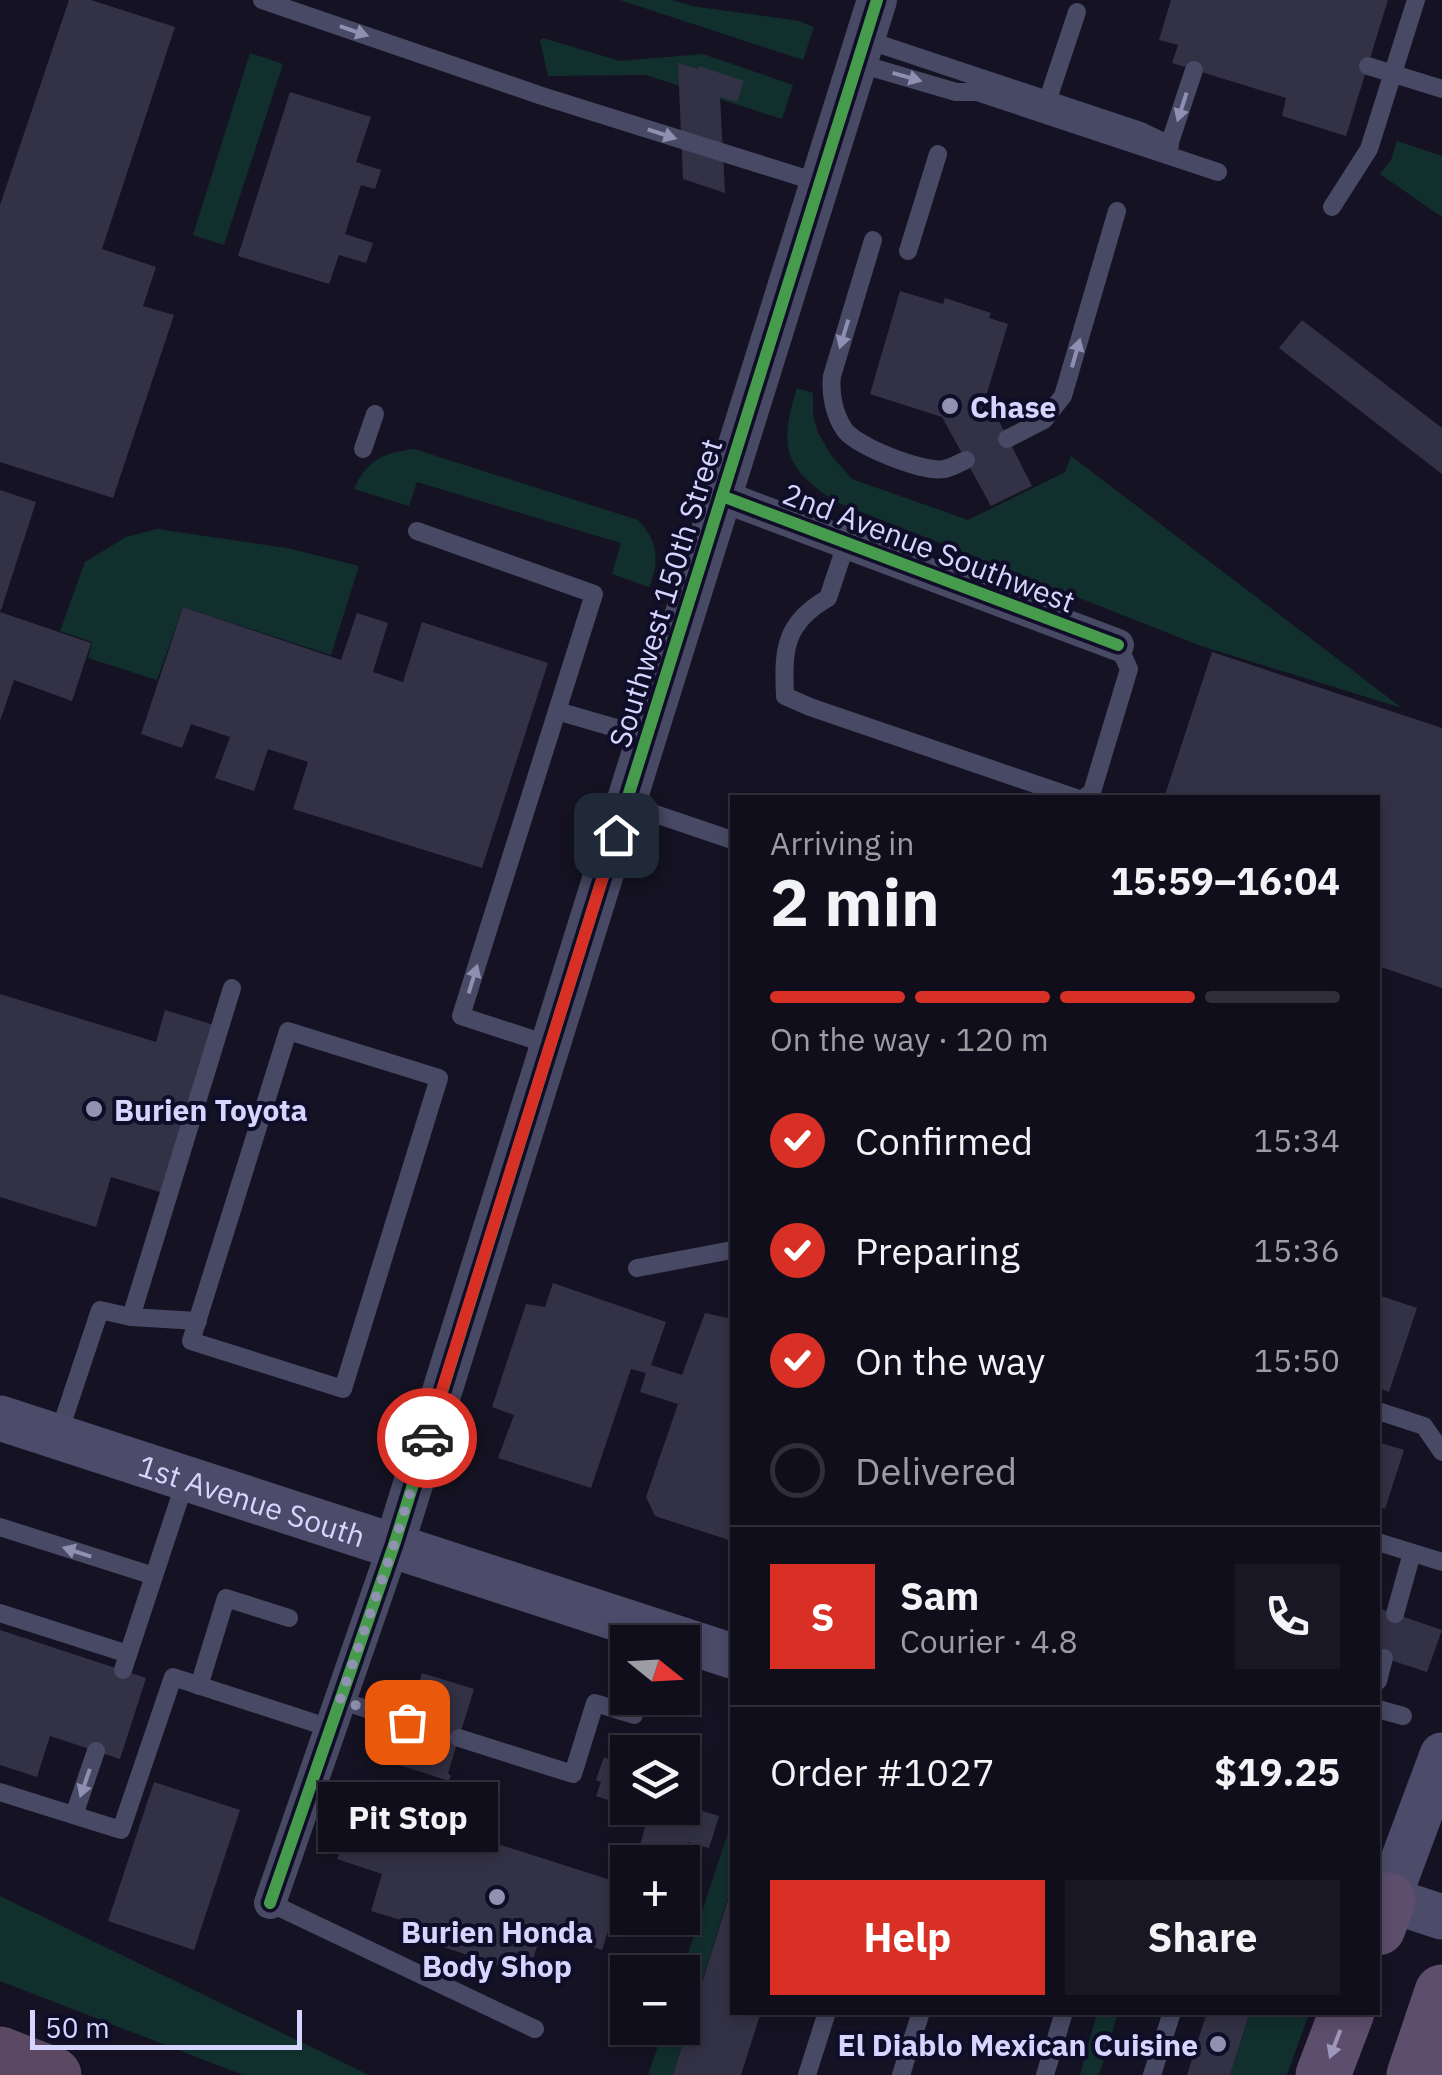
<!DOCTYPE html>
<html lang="en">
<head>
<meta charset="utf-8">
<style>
  :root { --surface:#100e1a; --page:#191723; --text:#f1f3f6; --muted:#9c9ca2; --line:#302e39; --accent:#d93025 }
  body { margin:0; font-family:"IBM Plex Sans",sans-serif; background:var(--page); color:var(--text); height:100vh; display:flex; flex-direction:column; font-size:38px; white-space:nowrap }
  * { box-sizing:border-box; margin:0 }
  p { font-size:32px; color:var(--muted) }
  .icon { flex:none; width:55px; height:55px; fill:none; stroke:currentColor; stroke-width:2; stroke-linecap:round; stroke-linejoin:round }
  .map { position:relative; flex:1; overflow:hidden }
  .drawer { position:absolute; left:730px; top:795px; width:650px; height:1220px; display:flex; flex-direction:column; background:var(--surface); border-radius:0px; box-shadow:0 5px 15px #0003,0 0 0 2px var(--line) }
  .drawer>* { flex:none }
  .needle { width:65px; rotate:108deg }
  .tools { position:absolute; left:610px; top:1625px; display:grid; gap:20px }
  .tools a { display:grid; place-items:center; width:90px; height:90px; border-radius:0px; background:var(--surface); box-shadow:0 5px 15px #0003,0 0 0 2px var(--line); font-size:50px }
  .scale { position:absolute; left:30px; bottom:25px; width:272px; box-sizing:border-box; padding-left:10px; border:5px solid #d6d5ff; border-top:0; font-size:28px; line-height:35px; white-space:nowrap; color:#d6d5ff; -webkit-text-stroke:8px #100d29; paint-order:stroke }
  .pin { position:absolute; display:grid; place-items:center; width:85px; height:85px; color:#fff; margin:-42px; border-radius:20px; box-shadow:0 5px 15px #0006 }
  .courier { position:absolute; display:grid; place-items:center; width:100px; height:100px; margin:-50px; border:8px solid #d93025; border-radius:50%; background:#fff; color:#222; box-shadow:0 2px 12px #0007 }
  .bubble { position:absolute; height:70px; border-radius:0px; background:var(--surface); box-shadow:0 5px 15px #0003,0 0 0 2px var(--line); font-size:32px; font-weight:700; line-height:70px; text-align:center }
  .overview em { font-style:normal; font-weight:700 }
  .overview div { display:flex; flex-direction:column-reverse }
  .overview { display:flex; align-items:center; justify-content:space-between; height:170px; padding:0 40px }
  h1 { font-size:65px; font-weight:700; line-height:75px }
  .bar { display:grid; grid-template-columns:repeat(4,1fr); gap:15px 10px; align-content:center; height:120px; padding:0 40px }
  .bar i { height:12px; border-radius:8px; background:var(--line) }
  .bar .active { background:var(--accent) }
  .bar p { grid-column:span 4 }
  .line { display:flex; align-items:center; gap:25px; padding:0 40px; border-top:2px solid var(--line) }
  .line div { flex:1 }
  .round { display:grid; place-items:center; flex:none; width:105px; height:105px; border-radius:0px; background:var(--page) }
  ol { padding:0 40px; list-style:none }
  li { display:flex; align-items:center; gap:30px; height:110px }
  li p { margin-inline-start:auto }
  li .icon { padding:10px; border-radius:50%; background:var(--accent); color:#fff; stroke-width:4 }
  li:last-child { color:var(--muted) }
  li i { width:55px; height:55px; border:5px solid var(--line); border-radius:50% }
  .button { display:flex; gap:20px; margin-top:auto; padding:20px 40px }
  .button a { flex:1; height:115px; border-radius:0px; background:var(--accent); color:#fff; font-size:40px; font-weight:700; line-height:115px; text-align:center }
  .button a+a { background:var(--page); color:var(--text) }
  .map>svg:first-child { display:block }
  .green { fill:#112f2d }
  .building { fill:#333145 }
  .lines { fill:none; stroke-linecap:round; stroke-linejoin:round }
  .service { stroke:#484964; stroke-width:18 }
  .minor { stroke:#484964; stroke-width:32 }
  .tertiary { stroke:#484964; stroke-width:40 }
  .secondary { stroke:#4c4c6a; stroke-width:45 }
  .trunk { stroke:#5c4e6c; stroke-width:55 }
  .motorway { stroke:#5b4964; stroke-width:55 }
  .cycleway-casing { stroke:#100d29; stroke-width:19 }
  .cycleway { stroke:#469c4c; stroke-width:12 }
  .oneway { fill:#8f8fb2 }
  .oneway2 { fill:#9f98bd }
  .done { stroke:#9291b2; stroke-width:10; stroke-dasharray:0 18 }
  .route { stroke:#d93025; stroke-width:12 }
  .poi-dot { fill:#9291b2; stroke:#100d29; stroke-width:4 }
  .labels { text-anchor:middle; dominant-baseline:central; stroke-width:8; stroke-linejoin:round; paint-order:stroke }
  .poi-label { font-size:30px; font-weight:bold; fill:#d6d5ff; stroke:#100d29; text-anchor:start }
  .street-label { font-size:30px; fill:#d6d5ff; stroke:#100d29 }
</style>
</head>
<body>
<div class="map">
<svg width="1442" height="2075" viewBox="0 0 1442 2075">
  <rect width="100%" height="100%" fill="#151323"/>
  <!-- green -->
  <g class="green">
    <polygon points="620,0 672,0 692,6 799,21 814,27 803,60"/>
    <polygon points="543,38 620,61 703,54 793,85 782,119 646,75 548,76 540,40"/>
    <polygon points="250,53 283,64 224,245 193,235"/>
    <polygon points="1397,141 1442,156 1442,217 1380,174 1391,160"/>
    <path d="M797,388l16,5v22l5,18 13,22 21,24 116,41 97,-48 6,-16 331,252 -201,-62 -365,-144c-53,-35 -57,-55 -39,-114z"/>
    <path d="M414,449l224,71c20,21 22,41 11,67l-37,-13 9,-31 -204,-61 -8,24 -55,-17c13,-29 29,-36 60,-40z"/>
    <polygon points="157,529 287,548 359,566 331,655 183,607 157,680 88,658 92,642 60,631 85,562 126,537"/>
    <polygon points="732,1821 732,1884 673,2075 648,2075 664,2028 682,2028 682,1972"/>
    <polygon points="0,1896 369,2075 243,2075 0,1981"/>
    <polygon points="1097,2013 1118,2013 1099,2075 1080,2075"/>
    <polygon points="1250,2013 1309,2013 1287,2075 1230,2075"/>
  </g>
  <!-- building -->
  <g class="building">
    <polygon points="69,0 91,0 175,27 102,249 156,267 143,306 174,315 113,498 0,462 0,205"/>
    <polygon points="1171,0 1388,0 1346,136 1282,116 1286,98 1172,63 1178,45 1159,40"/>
    <polygon points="678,63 698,69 699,66 744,81 737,102 720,97 725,193 683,179"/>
    <polygon points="290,92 371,117 356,162 381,170 375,189 361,185 345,234 373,243 366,263 339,255 329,284 238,256"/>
    <polygon points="900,291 943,304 945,298 991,313 989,318 1008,324 986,396 1032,486 991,506 942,417 870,394"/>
    <polygon points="1302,320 1442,428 1442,474 1279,348"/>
    <polygon points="0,490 36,502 1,610 0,610"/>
    <polygon points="183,607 341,660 357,613 388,623 373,672 403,682 422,622 548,663 482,868 293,809 308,762 268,749 254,791 215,778 230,737 191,724 182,748 141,734"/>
    <polygon points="0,612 91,643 72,701 14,680 0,721"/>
    <polygon points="1212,652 1442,728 1442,988 1378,966 1378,798 1164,798"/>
    <polygon points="0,994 156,1042 165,1010 214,1025 163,1193 111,1177 96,1227 0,1197"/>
    <polygon points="553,1283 666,1322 651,1365 682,1375 705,1313 732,1319 732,1541 655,1516 646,1497 678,1404 640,1392 646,1373 631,1369 591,1488 498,1458 514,1415 492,1407 526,1304 545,1307"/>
    <polygon points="1378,1295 1417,1308 1389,1392 1378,1388"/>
    <polygon points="1378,1442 1404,1450 1385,1509 1378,1507"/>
    <polygon points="1378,1608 1442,1630 1427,1672 1378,1656"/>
    <polygon points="0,1630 146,1678 120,1759 50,1736 37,1777 0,1765"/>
    <polygon points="422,1673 474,1689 448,1773 451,1776 449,1781 396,1764 396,1757"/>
    <polygon points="613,1746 628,1751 628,1790 625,1789 620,1804 596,1796 601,1782 596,1780 604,1757 608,1759"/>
    <polygon points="154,1782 240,1810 194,1950 108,1921"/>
    <polygon points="357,1799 623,1884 602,1950 542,1930 528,1975 410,1936 414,1924 371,1911 382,1874 337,1859"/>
    <polygon points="682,1805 719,1816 709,1848 688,1842 681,1862 635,1861 651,1808 682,1808"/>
    <polygon points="732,1887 732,2012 761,2012 741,2075 673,2075"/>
    <polygon points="1207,2012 1250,2012 1230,2075 1187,2075"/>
  </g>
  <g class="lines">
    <!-- service -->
    <g class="service">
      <polyline points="262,0 542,96 820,183"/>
      <polyline points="864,39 1141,131 1170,145"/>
      <polyline points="857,63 956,92 977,92 1218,172"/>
      <polyline points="1368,66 1442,89"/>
      <polyline points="1048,99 1077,12"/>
      <polyline points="1169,145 1194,70"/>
      <polyline points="1332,207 1369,149 1416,0"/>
      <path d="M873,240l-41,136c-2,17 2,38 12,53 11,17 80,44 100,40 7,-1 15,-6 22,-9"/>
      <polyline points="908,251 938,154"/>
      <polyline points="1007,439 1044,420 1063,396 1117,211"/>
      <polyline points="363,449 375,414"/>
      <polyline points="417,531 594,594 557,711"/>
      <path d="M847,541l-19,57c-44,25 -45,52 -43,98l25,11 266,91"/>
      <polyline points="1084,798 1092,792 1129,669 1118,645"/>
      <polyline points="626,804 732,840"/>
      <polygon points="288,1031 439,1078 343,1389 191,1341"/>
      <polyline points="550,1045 461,1016 557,711 647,737"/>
      <polyline points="637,1268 732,1250"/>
      <polyline points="131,1317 232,988"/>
      <polyline points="1378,1411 1424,1426 1442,1452"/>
      <polyline points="58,1436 100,1310 131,1317 198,1321"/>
      <polyline points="0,1527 154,1576"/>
      <polyline points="1378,1542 1442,1562"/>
      <polyline points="0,1613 128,1654"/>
      <polyline points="1395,1614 1412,1553"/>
      <polyline points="123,1670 186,1479"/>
      <polyline points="1378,1681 1384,1658"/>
      <polyline points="199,1686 226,1598 289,1618"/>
      <polyline points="339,1700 407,1722"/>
      <polyline points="1378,1709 1403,1716"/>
      <polyline points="459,1738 573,1774 595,1703 634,1715 639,1698"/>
      <polyline points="0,1792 121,1830 173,1677 330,1728"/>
      <polyline points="74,1815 96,1751"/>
      <polyline points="270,1903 535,2029"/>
      <polyline points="807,2075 827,2012"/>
      <polyline points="901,2075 921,2012"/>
      <polyline points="1045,2075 1064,2012"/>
      <polyline points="1152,2075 1172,2012"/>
    </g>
    <!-- minor -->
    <g class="minor">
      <polyline points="722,496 1118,645"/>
      <polyline points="270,1903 394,1545"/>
    </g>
    <!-- tertiary -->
    <polyline class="tertiary" points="394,1545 877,0"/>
    <!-- secondary -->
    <g class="secondary">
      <path id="s1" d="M0,1418l732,238"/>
      <polyline points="1378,1896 1442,1917"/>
      <polyline points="1388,1900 1442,1755"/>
    </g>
    <!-- trunk -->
    <g class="trunk">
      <polyline points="1378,1928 1388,1900"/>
      <polyline points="1323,2075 1347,2012"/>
      <polyline points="1414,2075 1442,1992"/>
    </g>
    <!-- motorway -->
    <polyline class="motorway" points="0,2054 54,2075"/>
    <defs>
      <g id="cycleway">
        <polyline points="722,496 1118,645"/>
        <polyline points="270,1903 394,1545 877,0"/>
      </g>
    </defs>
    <!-- cycleway casing -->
    <use href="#cycleway" class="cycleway-casing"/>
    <!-- cycleway -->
    <use href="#cycleway" class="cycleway"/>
  </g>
  <!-- one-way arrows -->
  <defs><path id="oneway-solid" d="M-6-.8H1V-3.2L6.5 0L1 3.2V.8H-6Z" transform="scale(2.5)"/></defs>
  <g class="oneway">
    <use href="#oneway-solid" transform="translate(354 31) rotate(19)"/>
    <use href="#oneway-solid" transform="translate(907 77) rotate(16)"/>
    <use href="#oneway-solid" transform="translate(1182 107) rotate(108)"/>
    <use href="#oneway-solid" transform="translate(662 134) rotate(18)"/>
    <use href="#oneway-solid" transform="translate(844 334) rotate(107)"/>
    <use href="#oneway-solid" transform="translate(1076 353) rotate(-74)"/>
    <use href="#oneway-solid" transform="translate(473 979) rotate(-73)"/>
    <use href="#oneway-solid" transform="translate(77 1552) rotate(-162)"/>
    <use href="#oneway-solid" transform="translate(85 1783) rotate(109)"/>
  </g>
  <use class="oneway2" href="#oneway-solid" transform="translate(1335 2044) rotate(111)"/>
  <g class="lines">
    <!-- done -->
    <polyline class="done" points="407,1722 340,1700 394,1545 427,1438"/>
    <!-- route -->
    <polyline class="route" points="427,1438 616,835"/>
  </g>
  <!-- markers -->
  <g class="poi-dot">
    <circle cx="950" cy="406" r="10"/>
    <circle cx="94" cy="1109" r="10"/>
    <circle cx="497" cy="1897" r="10"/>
    <circle cx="1218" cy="2044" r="10"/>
  </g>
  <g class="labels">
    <!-- poi labels -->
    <g class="poi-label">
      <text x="970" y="406">Chase</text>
      <text x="114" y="1109">Burien Toyota</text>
      <text x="497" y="1931" text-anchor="middle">Burien Honda<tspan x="497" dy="34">Body Shop</tspan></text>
      <text x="1198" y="2044" text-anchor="end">El Diablo Mexican Cuisine</text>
    </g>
    <!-- street labels -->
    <g class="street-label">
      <text transform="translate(929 547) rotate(21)">2nd Avenue Southwest</text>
      <text transform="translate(665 593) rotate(-73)">Southwest 150th Street</text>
      <text stroke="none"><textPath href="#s1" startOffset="265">1st Avenue South</textPath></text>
    </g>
  </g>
</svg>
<div class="tools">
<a><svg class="needle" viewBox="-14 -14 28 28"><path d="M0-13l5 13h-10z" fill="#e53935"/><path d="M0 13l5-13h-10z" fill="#9c9ca2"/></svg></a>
<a><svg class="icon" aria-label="layers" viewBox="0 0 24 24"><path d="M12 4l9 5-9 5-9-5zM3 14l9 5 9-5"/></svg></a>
<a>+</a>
<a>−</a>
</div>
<div class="scale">50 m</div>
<div class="pin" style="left:407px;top:1722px;background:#ea580c"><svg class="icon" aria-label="bag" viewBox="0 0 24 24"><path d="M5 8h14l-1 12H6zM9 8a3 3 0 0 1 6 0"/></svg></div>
<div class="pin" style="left:616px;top:835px;background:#1f2937"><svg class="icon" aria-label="home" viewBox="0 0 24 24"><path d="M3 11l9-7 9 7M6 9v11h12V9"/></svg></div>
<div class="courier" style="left:427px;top:1438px"><svg class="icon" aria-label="car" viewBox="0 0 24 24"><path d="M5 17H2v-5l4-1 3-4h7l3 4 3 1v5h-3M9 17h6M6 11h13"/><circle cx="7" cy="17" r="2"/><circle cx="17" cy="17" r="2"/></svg></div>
<div class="bubble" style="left:318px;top:1782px;width:180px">Pit Stop</div>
<section class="drawer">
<div class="overview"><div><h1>2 min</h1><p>Arriving in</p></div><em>15:59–16:04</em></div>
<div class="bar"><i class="active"></i><i class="active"></i><i class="active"></i><i></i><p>On the way · 120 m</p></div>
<ol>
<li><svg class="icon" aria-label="check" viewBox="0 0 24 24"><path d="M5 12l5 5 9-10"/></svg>Confirmed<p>15:34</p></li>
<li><svg class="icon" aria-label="check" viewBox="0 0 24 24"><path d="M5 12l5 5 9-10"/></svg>Preparing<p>15:36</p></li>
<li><svg class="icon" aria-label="check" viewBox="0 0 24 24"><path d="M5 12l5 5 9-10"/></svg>On the way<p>15:50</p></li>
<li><i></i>Delivered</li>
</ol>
<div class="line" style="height:180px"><b class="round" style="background:var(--accent);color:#fff">S</b><div><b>Sam</b><p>Courier · 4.8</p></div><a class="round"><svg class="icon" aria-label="phone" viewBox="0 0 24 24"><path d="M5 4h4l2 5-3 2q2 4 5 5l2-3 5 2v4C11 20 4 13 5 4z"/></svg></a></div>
<div class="line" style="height:130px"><div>Order #1027</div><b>$19.25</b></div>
<div class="button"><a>Help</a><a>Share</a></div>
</section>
</div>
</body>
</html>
